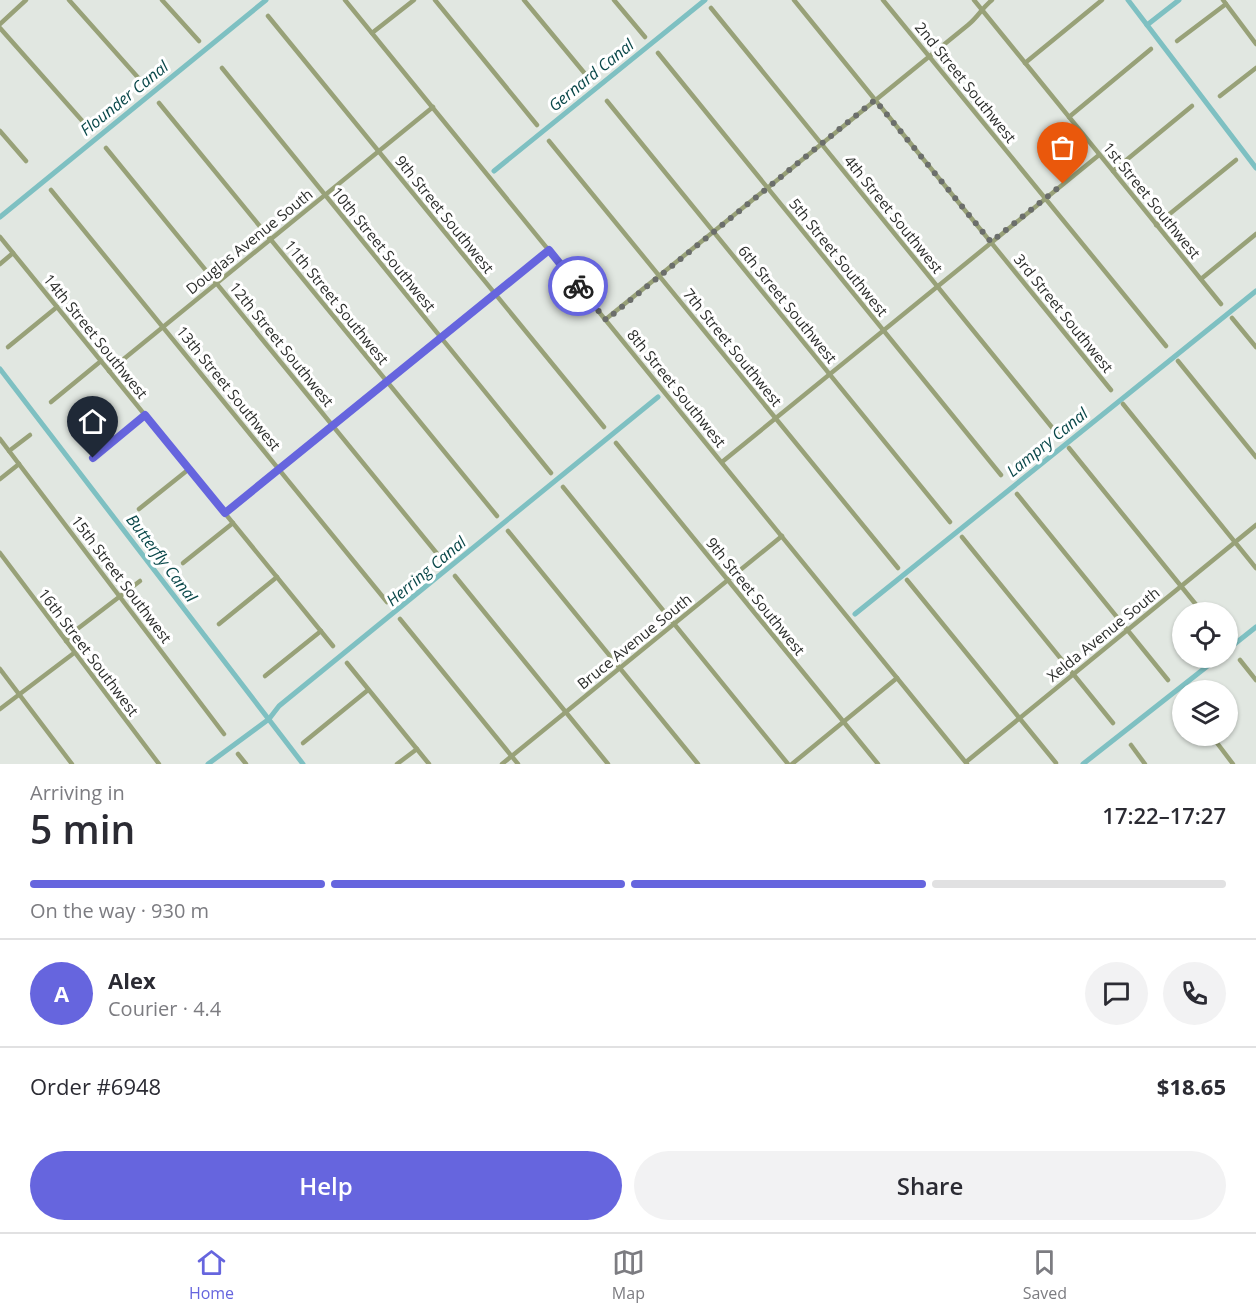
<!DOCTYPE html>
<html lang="en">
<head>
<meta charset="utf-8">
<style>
  :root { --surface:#fff; --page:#f2f2f3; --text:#2b2b33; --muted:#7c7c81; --line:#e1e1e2; --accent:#6665de }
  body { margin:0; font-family:"Open Sans",sans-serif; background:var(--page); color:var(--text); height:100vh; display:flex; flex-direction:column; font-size:22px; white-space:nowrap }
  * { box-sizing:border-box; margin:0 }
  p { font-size:20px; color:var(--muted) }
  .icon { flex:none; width:33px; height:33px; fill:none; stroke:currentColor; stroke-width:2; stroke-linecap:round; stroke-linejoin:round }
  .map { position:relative; height:764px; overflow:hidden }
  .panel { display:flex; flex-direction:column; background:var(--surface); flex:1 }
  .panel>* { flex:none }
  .controls { position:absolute; left:1172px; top:602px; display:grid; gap:12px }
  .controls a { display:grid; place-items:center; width:66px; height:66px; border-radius:50%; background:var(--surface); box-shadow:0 2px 4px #0004; font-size:30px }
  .pin { position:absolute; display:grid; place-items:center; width:51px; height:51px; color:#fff; margin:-62px -26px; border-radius:50% 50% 50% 0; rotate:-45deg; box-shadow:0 0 6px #0007 }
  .pin .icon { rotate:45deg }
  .courier { position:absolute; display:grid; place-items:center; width:60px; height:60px; margin:-30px; border:4px solid #6665de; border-radius:50%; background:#fff; color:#222; box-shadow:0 2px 8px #0007 }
  .summary em { font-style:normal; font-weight:600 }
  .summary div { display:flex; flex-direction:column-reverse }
  .summary { display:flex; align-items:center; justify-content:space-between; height:102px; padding:0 30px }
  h1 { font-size:39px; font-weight:600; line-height:45px }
  .bar { display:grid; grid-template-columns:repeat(4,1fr); gap:9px 6px; align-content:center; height:72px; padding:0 30px }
  .bar i { height:8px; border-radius:4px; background:var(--line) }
  .bar .on { background:var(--accent) }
  .bar p { grid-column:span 4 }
  .line { display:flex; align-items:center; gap:15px; padding:0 30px; border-top:2px solid var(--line) }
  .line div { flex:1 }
  .round { display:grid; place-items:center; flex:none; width:63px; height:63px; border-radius:32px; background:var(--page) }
  .primary-button { display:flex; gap:12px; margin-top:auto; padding:12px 30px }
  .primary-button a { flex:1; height:69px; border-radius:36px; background:var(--accent); color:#fff; font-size:24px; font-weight:600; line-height:69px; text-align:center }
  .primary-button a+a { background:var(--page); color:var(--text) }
  .tabs { display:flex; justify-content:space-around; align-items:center; height:84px; border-top:2px solid var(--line); background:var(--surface); font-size:16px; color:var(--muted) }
  .tabs a { display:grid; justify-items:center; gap:3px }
  .tabs .on { color:var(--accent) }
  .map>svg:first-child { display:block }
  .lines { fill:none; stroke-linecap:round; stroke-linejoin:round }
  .canal { stroke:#7ec0c2; stroke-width:5 }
  .street { stroke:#98a178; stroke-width:4.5 }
  .done { stroke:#6b6e6b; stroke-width:6; stroke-dasharray:0 10.8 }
  .route { stroke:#6665de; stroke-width:8 }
  .labels { text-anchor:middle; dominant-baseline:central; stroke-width:6; stroke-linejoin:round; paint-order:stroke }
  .street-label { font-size:15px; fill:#2b2d2b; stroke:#fff }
  .water-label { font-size:16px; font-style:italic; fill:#0a484a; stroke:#fff }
</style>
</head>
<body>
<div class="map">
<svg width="1256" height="764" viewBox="0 0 1256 764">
  <rect width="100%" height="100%" fill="#e1e7e1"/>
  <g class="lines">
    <!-- canal -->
    <g class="canal">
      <polyline points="1128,0 1256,168"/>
      <polyline points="1147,25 1179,0"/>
      <polyline points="494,171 705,0"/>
      <polyline points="0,217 266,0"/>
      <polyline points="0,369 303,764"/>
      <polyline points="855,614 1256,291"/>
      <polyline points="1227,650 1256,627"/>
      <polyline points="208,764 269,719 279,706 658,397"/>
      <polyline points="1083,764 1219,657"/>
    </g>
    <!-- street -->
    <g class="street">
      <polyline points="69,0 142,82"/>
      <polyline points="162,0 199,41"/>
      <polyline points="345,0 967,764"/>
      <polyline points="435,0 537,125"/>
      <polyline points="524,0 591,81"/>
      <polyline points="614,0 645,37"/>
      <polyline points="794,0 1111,390"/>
      <polyline points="883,0 1166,346"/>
      <polyline points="974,0 1221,304"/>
      <polyline points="1223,0 1256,44"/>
      <polyline points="711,8 1059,436"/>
      <polyline points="268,16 604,427"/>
      <polyline points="0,24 26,0"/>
      <polyline points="0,28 85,124"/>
      <polyline points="372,33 414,0"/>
      <polyline points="1177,41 1226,4"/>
      <polyline points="658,53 1001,475"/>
      <polyline points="1025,63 1102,0"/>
      <polyline points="222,68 551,473"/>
      <polyline points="1220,96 1256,68"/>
      <polyline points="607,101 950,522"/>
      <polyline points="159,103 497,516"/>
      <polyline points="1069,117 1151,49"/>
      <polyline points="0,131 26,161"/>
      <polyline points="549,141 898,568"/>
      <polyline points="106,148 439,556"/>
      <polyline points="1113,171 1192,106"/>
      <polyline points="51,190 387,602"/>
      <polyline points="1156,225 1236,160"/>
      <polyline points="0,237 333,646"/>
      <polyline points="0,264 13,253"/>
      <polyline points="1201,279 1256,234"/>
      <polyline points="1232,318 1256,347"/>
      <path d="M606,319l362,-294c10,-8 14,-17 24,-25"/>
      <polyline points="8,347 57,307"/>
      <polyline points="1178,361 1256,457"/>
      <polyline points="109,371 433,107"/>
      <polyline points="51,402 101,361"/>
      <polyline points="1123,404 1256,568"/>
      <polyline points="0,439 224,734"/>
      <polyline points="616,443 878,764"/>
      <polyline points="1069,448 1202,612"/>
      <polyline points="9,451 30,435"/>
      <polyline points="93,458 145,415"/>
      <polyline points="722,462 1099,155"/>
      <polyline points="0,479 19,464"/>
      <polyline points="563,487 788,764"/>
      <polyline points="1017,494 1168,680"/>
      <polyline points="139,509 189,469"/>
      <polyline points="225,513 549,250"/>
      <polyline points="508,531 698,764"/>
      <polyline points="962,537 1113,723"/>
      <polyline points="0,553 159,764"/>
      <polyline points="183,563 233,523"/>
      <polyline points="455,576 608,764"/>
      <polyline points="907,580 1056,763"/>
      <polyline points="400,619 518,764"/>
      <polyline points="219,624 277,577"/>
      <polyline points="66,641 76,630 140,581"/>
      <polyline points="1240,660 1256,680"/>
      <polyline points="347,663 429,764"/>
      <polyline points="0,669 72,764"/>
      <polyline points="265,676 321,631"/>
      <polyline points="0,709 74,653"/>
      <polyline points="1211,735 1233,764"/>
      <polyline points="303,743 368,690"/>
      <polyline points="1131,745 1145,764"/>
      <polyline points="238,754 246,764"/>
      <polyline points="966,762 1256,525"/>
      <polyline points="397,764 417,749"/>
      <polyline points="502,764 782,536"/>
      <polyline points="792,764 897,678"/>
    </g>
  </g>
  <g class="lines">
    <!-- done -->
    <polyline class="done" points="578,286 606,320 875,100 991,242 1063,184"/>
    <!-- route -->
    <polyline class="route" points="93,458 145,415 225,513 549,250 578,286"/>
  </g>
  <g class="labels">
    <!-- street labels -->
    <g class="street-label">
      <text transform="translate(966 82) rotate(51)">2nd Street Southwest</text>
      <text transform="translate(1152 200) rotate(51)">1st Street Southwest</text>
      <text transform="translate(445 214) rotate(51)">9th Street Southwest</text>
      <text transform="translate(894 214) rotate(51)">4th Street Southwest</text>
      <text transform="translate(249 241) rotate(-39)">Douglas Avenue South</text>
      <text transform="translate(384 249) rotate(51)">10th Street Southwest</text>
      <text transform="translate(839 257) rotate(51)">5th Street Southwest</text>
      <text transform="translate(337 302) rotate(51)">11th Street Southwest</text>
      <text transform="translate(788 304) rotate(51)">6th Street Southwest</text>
      <text transform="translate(1064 313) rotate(51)">3rd Street Southwest</text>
      <text transform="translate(96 336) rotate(51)">14th Street Southwest</text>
      <text transform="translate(282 344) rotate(51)">12th Street Southwest</text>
      <text transform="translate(733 347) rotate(51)">7th Street Southwest</text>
      <text transform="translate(229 388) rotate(51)">13th Street Southwest</text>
      <text transform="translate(677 388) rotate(51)">8th Street Southwest</text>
      <text transform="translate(122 579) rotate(53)">15th Street Southwest</text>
      <text transform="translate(756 596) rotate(51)">9th Street Southwest</text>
      <text transform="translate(1103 634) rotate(-39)">Xelda Avenue South</text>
      <text transform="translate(634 641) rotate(-39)">Bruce Avenue South</text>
      <text transform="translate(89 652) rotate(53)">16th Street Southwest</text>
    </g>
    <!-- water labels -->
    <g class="water-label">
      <text transform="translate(591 75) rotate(-39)">Gernard Canal</text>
      <text transform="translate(124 98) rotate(-39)">Flounder Canal</text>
      <text transform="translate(1047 442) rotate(-39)">Lampry Canal</text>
      <text transform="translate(162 558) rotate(53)">Butterfly Canal</text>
      <text transform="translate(426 571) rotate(-40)">Herring Canal</text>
    </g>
  </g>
</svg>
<div class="controls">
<a><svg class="icon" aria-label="locate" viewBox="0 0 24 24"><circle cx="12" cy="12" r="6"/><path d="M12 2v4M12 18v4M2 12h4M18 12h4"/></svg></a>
<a><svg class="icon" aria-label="layers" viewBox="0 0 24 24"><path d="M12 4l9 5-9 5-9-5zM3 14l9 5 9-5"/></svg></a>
</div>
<div class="pin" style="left:1063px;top:184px;background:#ea580c"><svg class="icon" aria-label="bag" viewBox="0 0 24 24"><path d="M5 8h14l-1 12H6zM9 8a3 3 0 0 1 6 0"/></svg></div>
<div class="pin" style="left:93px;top:458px;background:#1f2937"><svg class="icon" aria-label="home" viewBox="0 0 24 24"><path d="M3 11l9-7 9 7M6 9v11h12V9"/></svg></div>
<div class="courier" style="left:578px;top:286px"><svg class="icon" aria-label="bike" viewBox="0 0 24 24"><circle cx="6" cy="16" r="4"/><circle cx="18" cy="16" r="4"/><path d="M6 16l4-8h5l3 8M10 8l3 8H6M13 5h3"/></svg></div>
</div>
<section class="panel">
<div class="summary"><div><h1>5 min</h1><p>Arriving in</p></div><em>17:22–17:27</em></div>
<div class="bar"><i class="on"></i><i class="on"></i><i class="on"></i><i></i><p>On the way · 930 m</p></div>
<div class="line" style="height:108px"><b class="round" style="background:var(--accent);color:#fff">A</b><div><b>Alex</b><p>Courier · 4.4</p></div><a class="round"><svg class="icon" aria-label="chat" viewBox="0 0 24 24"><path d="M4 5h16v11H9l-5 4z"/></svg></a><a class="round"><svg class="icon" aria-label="phone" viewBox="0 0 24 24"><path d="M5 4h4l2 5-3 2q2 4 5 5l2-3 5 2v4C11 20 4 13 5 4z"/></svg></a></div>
<div class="line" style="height:78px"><div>Order #6948</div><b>$18.65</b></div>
<div class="primary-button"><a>Help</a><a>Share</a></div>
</section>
<nav class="tabs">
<a class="on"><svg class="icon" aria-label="home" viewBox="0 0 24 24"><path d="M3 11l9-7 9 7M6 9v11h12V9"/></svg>Home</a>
<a><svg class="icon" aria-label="map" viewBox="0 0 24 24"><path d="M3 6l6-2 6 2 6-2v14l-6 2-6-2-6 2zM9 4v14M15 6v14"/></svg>Map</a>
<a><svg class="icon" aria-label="saved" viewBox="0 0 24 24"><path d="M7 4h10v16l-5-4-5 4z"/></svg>Saved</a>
</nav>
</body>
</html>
